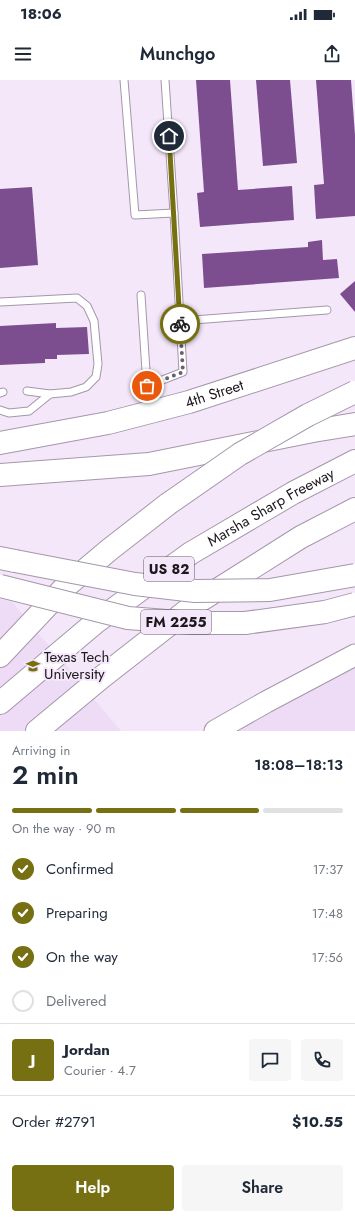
<!DOCTYPE html>
<html lang="en">
<head>
<meta charset="utf-8">
<style>
  :root { --surface:#fff; --page:#f6f6f7; --text:#1f2937; --muted:#747a83; --line:#e0e1e3; --accent:#767012 }
  body { margin:0; font-family:Jost,sans-serif; background:var(--page); color:var(--text); height:100vh; display:flex; flex-direction:column; font-size:15px; white-space:nowrap }
  * { box-sizing:border-box; margin:0 }
  p { font-size:13px; color:var(--muted) }
  .icon { flex:none; width:22px; height:22px; fill:none; stroke:currentColor; stroke-width:2; stroke-linecap:round; stroke-linejoin:round }
  .map { position:relative; height:651px; overflow:hidden }
  .drawer { display:flex; flex-direction:column; background:var(--surface); flex:1 }
  .drawer>* { flex:none }
  .pin { position:absolute; display:grid; place-items:center; width:34px; height:34px; color:#fff; margin:-17px; border:2px solid #fff; border-radius:50%; box-shadow:0 1px 4px #0007 }
  .courier { position:absolute; display:grid; place-items:center; width:40px; height:40px; margin:-20px; border:3px solid #767012; border-radius:50%; background:#fff; color:#222; box-shadow:0 1px 5px #0007 }
  .summary em { font-style:normal; font-weight:600 }
  .summary div { display:flex; flex-direction:column-reverse }
  .summary { display:flex; align-items:center; justify-content:space-between; height:68px; padding:0 12px }
  h1 { font-size:26px; font-weight:600; line-height:30px }
  .bar { display:grid; grid-template-columns:repeat(4,1fr); gap:6px 4px; align-content:center; height:48px; padding:0 12px }
  .bar i { height:5px; border-radius:3px; background:var(--line) }
  .bar .current { background:var(--accent) }
  .bar p { grid-column:span 4 }
  .line { display:flex; align-items:center; gap:10px; padding:0 12px; border-top:1px solid var(--line) }
  .line div { flex:1 }
  .round { display:grid; place-items:center; flex:none; width:42px; height:42px; border-radius:4px; background:var(--page) }
  ol { padding:0 12px; list-style:none }
  li { display:flex; align-items:center; gap:12px; height:44px }
  li p { margin-inline-start:auto }
  li .icon { padding:4px; border-radius:50%; background:var(--accent); color:#fff; stroke-width:4 }
  li:last-child { color:var(--muted) }
  li i { width:22px; height:22px; border:2px solid var(--line); border-radius:50% }
  .button { display:flex; gap:8px; margin-top:auto; padding:8px 12px }
  .button a { flex:1; height:46px; border-radius:4px; background:var(--accent); color:#fff; font-size:16px; font-weight:600; line-height:46px; text-align:center }
  .button a+a { background:var(--page); color:var(--text) }
  .status { display:flex; justify-content:space-between; align-items:center; height:28px; padding:0 20px; background:var(--surface); direction:ltr }
  .status svg { height:11px; fill:currentColor }
  header { display:flex; justify-content:space-between; align-items:center; height:52px; padding:0 12px; background:var(--surface); font-size:18px; font-weight:600 }
  .map>svg:first-child { display:block }
  .built { fill:#eedcf6 }
  .building { fill:#7d4e8f }
  .lines { fill:none; stroke-linecap:round; stroke-linejoin:round }
  .lane-casing { stroke:#a497a9; stroke-width:9 }
  .secondary-casing { stroke:#a497a9; stroke-width:23 }
  .primary-casing { stroke:#a497a9; stroke-width:24 }
  .highway-casing { stroke:#a497a9; stroke-width:24 }
  .lane { stroke:#fff; stroke-width:7 }
  .secondary { stroke:#fff; stroke-width:21 }
  .primary { stroke:#fff; stroke-width:22 }
  .highway { stroke:#fff; stroke-width:22 }
  .primary-bridge-casing { stroke:#a497a9; stroke-width:24; stroke-linecap:butt }
  .highway-bridge-casing { stroke:#a497a9; stroke-width:24; stroke-linecap:butt }
  .primary-bridge { stroke:#fff; stroke-width:22 }
  .highway-bridge { stroke:#fff; stroke-width:22 }
  .done { stroke:#69606b; stroke-width:4; stroke-dasharray:0 7.2 }
  .route { stroke:#767012; stroke-width:5 }
  .labels { text-anchor:middle; dominant-baseline:central; stroke-width:4; stroke-linejoin:round; paint-order:stroke }
  .shield { fill:#f5e7fa; stroke:#5e5660; stroke-width:1 }
  .shield-label { font-size:14px; font-weight:bold; fill:#1d181e }
  .street-label { font-size:15px; fill:#1d181e; stroke:#f5e7fa }
  .poi-label { font-size:15px; fill:#1d181e; stroke:#f5e7fa; text-anchor:start }
</style>
</head>
<body>
<div class="status"><b>18:06</b><svg viewBox="0 0 49 12"><path d="M0 12V9h3v3zM5 12V6h3v6zM10 12V3h3v9zM15 12V0h3v12zM26 1h20v11H26zM47 4h2v5h-2z"/></svg></div>
<header><svg class="icon" aria-label="menu" viewBox="0 0 24 24"><path d="M4 6h16M4 12h16M4 18h16"/></svg>Munchgo<svg class="icon" aria-label="share" viewBox="0 0 24 24"><path d="M12 15V3M7 8l5-5 5 5M5 13v7h14v-7"/></svg></header>
<div class="map">
<svg width="355" height="651" viewBox="0 0 355 651">
  <rect width="100%" height="100%" fill="#f5e7fa"/>
  <!-- built -->
  <g class="built">
    <polygon points="0,519 12,522 121,651 0,651"/>
    <polygon points="355,584 355,651 234,651"/>
  </g>
  <!-- building -->
  <g class="building">
    <polygon points="196,0 230,0 238,110 292,106 294,140 200,147 197,113 204,112"/>
    <polygon points="256,0 290,0 297,83 263,86"/>
    <polygon points="316,0 351,0 355,55 355,136 316,139 314,105 324,104"/>
    <polygon points="32,107 38,185 0,188 0,109"/>
    <polygon points="322,160 323,180 337,179 339,198 204,208 202,174 308,167 308,162"/>
    <polygon points="355,201 355,232 340,214"/>
    <polygon points="56,243 56,248 87,247 89,274 57,275 57,279 45,279 45,283 0,285 0,246"/>
  </g>
  <g class="lines">
    <defs>
      <g id="lane">
        <polyline points="124,0 135,135 174,133 183,292 147,306 141,215"/>
        <polyline points="165,0 174,133"/>
        <polyline points="0,222 77,218 87,226 94,241 98,284 96,297 86,307 71,312 50,314 29,331 9,333 0,330"/>
        <polyline points="180,241 327,230"/>
        <polyline points="27,311 50,314"/>
        <polyline points="0,313 3,312"/>
      </g>
      <polyline id="secondary" points="215,651 266,622 355,575"/>
      <g id="primary">
        <path id="s1" d="M0,363l108,-20 81,-21 166,-54"/>
      </g>
      <g id="highway">
        <polyline points="0,395 149,384 313,351 355,344"/>
        <polyline points="0,478 15,481"/>
        <polyline points="0,576 64,508 109,470 168,424"/>
        <path id="s2" d="M0,623l96,-81 95,-69 102,-60 62,-32"/>
        <polyline points="37,651 102,597 198,522 301,457 355,429"/>
      </g>
    </defs>
    <!-- lane casing -->
    <use href="#lane" class="lane-casing"/>
    <!-- secondary casing -->
    <use href="#secondary" class="secondary-casing"/>
    <!-- primary casing -->
    <use href="#primary" class="primary-casing"/>
    <!-- highway casing -->
    <use href="#highway" class="highway-casing"/>
    <!-- lane -->
    <use href="#lane" class="lane"/>
    <!-- secondary -->
    <use href="#secondary" class="secondary"/>
    <!-- primary -->
    <use href="#primary" class="primary"/>
    <!-- highway -->
    <use href="#highway" class="highway"/>
    <defs>
      <polyline id="primary-bridge" points="0,506 128,538 192,543 245,543 325,532 355,524"/>
      <g id="highway-bridge">
        <polyline points="168,424 240,374 308,335 355,312"/>
        <polyline points="15,481 135,504 195,511 270,510 355,495"/>
      </g>
    </defs>
    <!-- primary-bridge casing -->
    <use href="#primary-bridge" class="primary-bridge-casing"/>
    <!-- highway-bridge casing -->
    <use href="#highway-bridge" class="highway-bridge-casing"/>
    <!-- primary-bridge -->
    <use href="#primary-bridge" class="primary-bridge"/>
    <!-- highway-bridge -->
    <use href="#highway-bridge" class="highway-bridge"/>
  </g>
  <g class="lines">
    <!-- done -->
    <polyline class="done" points="147,306 183,292 180,244"/>
    <!-- route -->
    <polyline class="route" points="169,56 180,244"/>
  </g>
  <!-- icons -->
  <defs>
    <symbol id="university-bare" viewBox="-9 -9 18 18"><path d="M0-5L7-2L0 1L-7-2ZM-4 1L0 2.5L4 1V4Q0 6-4 4Z" fill="#767012" stroke="#f5e7fa" stroke-width="2.5" paint-order="stroke"/></symbol>
  </defs>
  <g fill-rule="evenodd">
    <use href="#university-bare" x="23" y="576" width="20" height="20"/>
  </g>
  <g class="labels">
    <!-- shield labels -->
    <g class="shield">
      <rect x="144" y="477" width="50" height="24" rx="3"/>
      <rect x="141" y="530" width="70" height="24" rx="3"/>
    </g>
    <g class="shield-label">
      <text x="169" y="489">US 82</text>
      <text x="176" y="542">FM 2255</text>
    </g>
    <!-- street labels -->
    <g class="street-label">
      <text stroke="none"><textPath href="#s1" startOffset="220">4th Street</textPath></text>
      <text stroke="none"><textPath href="#s2" startOffset="335">Marsha Sharp Freeway</textPath></text>
    </g>
    <!-- poi labels -->
    <g class="poi-label">
      <text x="44" y="577">Texas Tech<tspan x="44" dy="17">University</tspan></text>
    </g>
  </g>
</svg>
<div class="pin" style="left:147px;top:306px;background:#ea580c"><svg class="icon" aria-label="bag" viewBox="0 0 24 24"><path d="M5 8h14l-1 12H6zM9 8a3 3 0 0 1 6 0"/></svg></div>
<div class="pin" style="left:169px;top:56px;background:#1f2937"><svg class="icon" aria-label="home" viewBox="0 0 24 24"><path d="M3 11l9-7 9 7M6 9v11h12V9"/></svg></div>
<div class="courier" style="left:180px;top:244px"><svg class="icon" aria-label="bike" viewBox="0 0 24 24"><circle cx="6" cy="16" r="4"/><circle cx="18" cy="16" r="4"/><path d="M6 16l4-8h5l3 8M10 8l3 8H6M13 5h3"/></svg></div>
</div>
<section class="drawer">
<div class="summary"><div><h1>2 min</h1><p>Arriving in</p></div><em>18:08–18:13</em></div>
<div class="bar"><i class="current"></i><i class="current"></i><i class="current"></i><i></i><p>On the way · 90 m</p></div>
<ol>
<li><svg class="icon" aria-label="check" viewBox="0 0 24 24"><path d="M5 12l5 5 9-10"/></svg>Confirmed<p>17:37</p></li>
<li><svg class="icon" aria-label="check" viewBox="0 0 24 24"><path d="M5 12l5 5 9-10"/></svg>Preparing<p>17:48</p></li>
<li><svg class="icon" aria-label="check" viewBox="0 0 24 24"><path d="M5 12l5 5 9-10"/></svg>On the way<p>17:56</p></li>
<li><i></i>Delivered</li>
</ol>
<div class="line" style="height:72px"><b class="round" style="background:var(--accent);color:#fff">J</b><div><b>Jordan</b><p>Courier · 4.7</p></div><a class="round"><svg class="icon" aria-label="chat" viewBox="0 0 24 24"><path d="M4 5h16v11H9l-5 4z"/></svg></a><a class="round"><svg class="icon" aria-label="phone" viewBox="0 0 24 24"><path d="M5 4h4l2 5-3 2q2 4 5 5l2-3 5 2v4C11 20 4 13 5 4z"/></svg></a></div>
<div class="line" style="height:52px"><div>Order #2791</div><b>$10.55</b></div>
<div class="button"><a>Help</a><a>Share</a></div>
</section>
</body>
</html>
